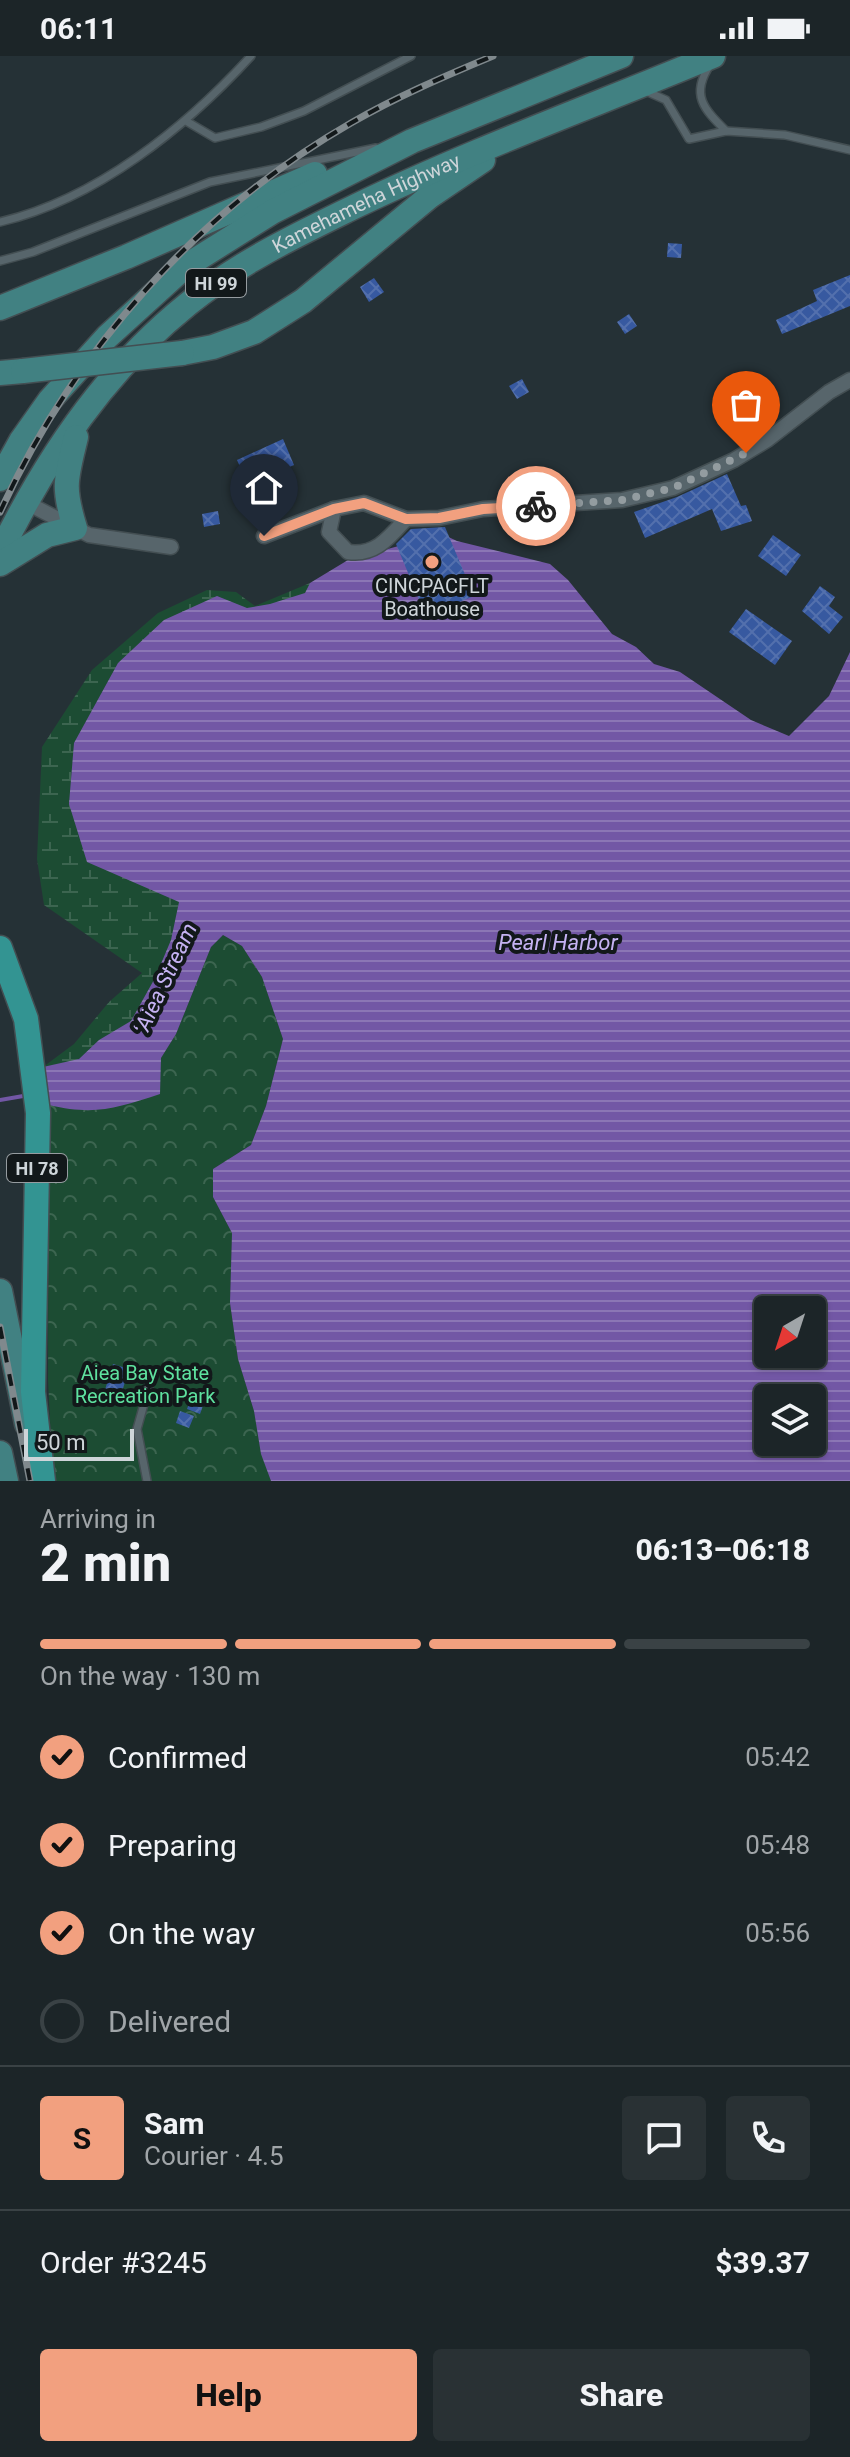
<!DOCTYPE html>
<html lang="en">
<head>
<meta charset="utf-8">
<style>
  :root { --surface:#1c2528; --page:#293134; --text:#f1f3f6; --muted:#a0a5a8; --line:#3a4245; --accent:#f2a07f }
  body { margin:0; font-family:Roboto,sans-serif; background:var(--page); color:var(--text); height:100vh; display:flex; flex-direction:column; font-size:30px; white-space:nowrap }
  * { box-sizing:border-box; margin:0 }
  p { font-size:26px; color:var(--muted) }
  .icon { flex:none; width:44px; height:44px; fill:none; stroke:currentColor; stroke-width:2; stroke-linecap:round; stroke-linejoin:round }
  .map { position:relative; height:1425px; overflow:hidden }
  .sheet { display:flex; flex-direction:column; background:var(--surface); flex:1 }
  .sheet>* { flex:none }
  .needle { width:52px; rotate:219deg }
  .fabs { position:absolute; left:754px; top:1240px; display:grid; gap:16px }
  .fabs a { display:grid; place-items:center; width:72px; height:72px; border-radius:8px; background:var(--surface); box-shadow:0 2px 6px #0004,0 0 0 2px var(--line); font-size:40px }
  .scale { position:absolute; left:24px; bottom:20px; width:110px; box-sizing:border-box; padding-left:8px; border:4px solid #ced5d9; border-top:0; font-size:22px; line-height:28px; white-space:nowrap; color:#ced5d9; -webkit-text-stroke:6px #12181a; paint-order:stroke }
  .pin { position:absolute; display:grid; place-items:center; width:68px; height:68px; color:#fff; margin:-82px -34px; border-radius:50% 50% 50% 0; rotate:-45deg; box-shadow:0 0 8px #0007 }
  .pin .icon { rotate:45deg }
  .courier { position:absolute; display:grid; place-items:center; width:80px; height:80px; margin:-40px; border:6px solid #f2a07f; border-radius:50%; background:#fff; color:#222; box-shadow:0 2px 10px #0007 }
  .head em { font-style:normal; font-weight:800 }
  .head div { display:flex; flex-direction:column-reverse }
  .head { display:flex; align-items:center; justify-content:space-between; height:136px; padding:0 40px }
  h1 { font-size:52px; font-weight:800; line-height:60px }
  .bar { display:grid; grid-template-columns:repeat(4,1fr); gap:12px 8px; align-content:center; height:96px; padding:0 40px }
  .bar i { height:10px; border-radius:6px; background:var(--line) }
  .bar .active { background:var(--accent) }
  .bar p { grid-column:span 4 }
  .line { display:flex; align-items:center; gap:20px; padding:0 40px; border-top:2px solid var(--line) }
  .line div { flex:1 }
  .round { display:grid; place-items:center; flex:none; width:84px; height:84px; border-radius:8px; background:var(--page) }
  ol { padding:0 40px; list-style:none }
  li { display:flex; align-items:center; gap:24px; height:88px }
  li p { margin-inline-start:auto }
  li .icon { padding:8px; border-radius:50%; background:var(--accent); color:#111; stroke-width:4 }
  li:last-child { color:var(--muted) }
  li i { width:44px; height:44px; border:4px solid var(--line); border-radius:50% }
  .cta { display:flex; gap:16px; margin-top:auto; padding:16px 40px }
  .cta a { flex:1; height:92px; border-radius:8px; background:var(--accent); color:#111; font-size:32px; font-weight:800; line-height:92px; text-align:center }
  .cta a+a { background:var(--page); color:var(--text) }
  .status { display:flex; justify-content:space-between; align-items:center; height:56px; padding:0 40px; background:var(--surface); direction:ltr }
  .status svg { height:22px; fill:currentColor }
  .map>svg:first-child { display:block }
  .wetland { fill:url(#wetland-marsh) }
  .park { fill:url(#park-crowns) }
  .water { fill:url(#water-rules); fill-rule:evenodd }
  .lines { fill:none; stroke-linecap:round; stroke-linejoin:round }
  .stream { stroke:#7257a5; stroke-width:4 }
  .building { fill:url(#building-cross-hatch) }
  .lane-casing { stroke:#434e52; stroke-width:10 }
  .street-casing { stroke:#434e52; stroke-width:17 }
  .primary-casing { stroke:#434e52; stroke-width:27 }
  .highway-casing { stroke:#434e52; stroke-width:27 }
  .lane { stroke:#57656b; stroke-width:7 }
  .street { stroke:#57656b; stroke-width:14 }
  .primary { stroke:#418182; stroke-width:24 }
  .highway { stroke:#339492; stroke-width:24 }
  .rail-casing { stroke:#80898d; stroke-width:7 }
  .rail { stroke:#12181a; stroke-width:4; stroke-dasharray:12; stroke-linecap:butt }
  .primary-bridge-casing { stroke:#434e52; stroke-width:27; stroke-linecap:butt }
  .primary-bridge { stroke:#418182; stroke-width:24 }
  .done { stroke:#939ca0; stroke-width:8; stroke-dasharray:0 14.4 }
  .route { stroke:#f2a07f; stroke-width:10 }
  .poi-dot { fill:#f2a07f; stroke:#12181a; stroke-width:3 }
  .labels { text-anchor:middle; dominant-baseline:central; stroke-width:8; stroke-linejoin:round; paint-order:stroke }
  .shield { fill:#12181a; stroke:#969ca0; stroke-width:2 }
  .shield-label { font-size:18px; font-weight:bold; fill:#ced5d9 }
  .street-label { font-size:20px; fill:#ced5d9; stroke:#12181a }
  .poi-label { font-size:20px; fill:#ced5d9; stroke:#12181a }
  .park-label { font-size:20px; fill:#5ee19f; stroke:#12181a }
  .water-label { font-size:22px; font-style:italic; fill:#c5b2f2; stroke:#12181a }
</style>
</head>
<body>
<div class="status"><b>06:11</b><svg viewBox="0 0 49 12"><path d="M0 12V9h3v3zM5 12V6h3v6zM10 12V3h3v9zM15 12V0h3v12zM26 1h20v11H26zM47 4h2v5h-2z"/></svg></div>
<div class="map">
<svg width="850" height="1425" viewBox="0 0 850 1425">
  <defs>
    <pattern id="wetland-marsh" width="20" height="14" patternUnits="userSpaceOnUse" patternTransform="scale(2)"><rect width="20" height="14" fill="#1c4c33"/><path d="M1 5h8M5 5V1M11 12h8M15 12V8" fill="none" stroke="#3c6550"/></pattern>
    <pattern id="park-crowns" width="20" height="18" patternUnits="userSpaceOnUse" patternTransform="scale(2)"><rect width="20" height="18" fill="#1c4c33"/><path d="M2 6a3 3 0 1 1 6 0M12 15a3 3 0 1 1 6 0" fill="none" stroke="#3c6550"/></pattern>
    <pattern id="water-rules" width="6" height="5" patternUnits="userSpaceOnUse" patternTransform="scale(2)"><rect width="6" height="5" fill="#7257a5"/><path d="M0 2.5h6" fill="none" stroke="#8b76b5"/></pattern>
    <pattern id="building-cross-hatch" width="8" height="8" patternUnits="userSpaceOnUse" patternTransform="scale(2)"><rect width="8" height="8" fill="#3759a0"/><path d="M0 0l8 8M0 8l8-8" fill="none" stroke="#5370ad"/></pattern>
  </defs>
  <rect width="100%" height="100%" fill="#253136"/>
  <!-- wetland -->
  <polygon class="wetland" points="310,527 321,531 187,823 184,874 117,997 43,1011 74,988 109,946 142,917 44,849 37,803 42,691 92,614 158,557 207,534 236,536 255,550"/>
  <!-- park -->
  <polygon class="park" points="223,879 242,890 262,921 283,983 266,1050 251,1089 213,1113 213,1141 232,1177 230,1247 238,1303 254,1355 262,1398 271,1425 53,1425 48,1324 49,1019 161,1002 176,978 211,891"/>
  <!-- water -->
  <path class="water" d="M442,478l15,7 93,23 18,16 44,54 24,13 18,17 26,8 71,48 38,16 40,-40 21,-44v829h-579l-10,-27 -7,-43 -16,-52 -8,-56 2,-70 -19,-36v-28l38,-24 15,-39 17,-67 -21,-62 -20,-31 -19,-11 -12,12 -35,87 -15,24 -1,36c-43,14 -65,22 -111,11l-6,-38 36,-8 20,-19 32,-19 24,-43 16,-38 8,-38 -92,-40 -18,-58 5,-61 44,-80 46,-43 53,-24 30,12 23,-4 35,-11 5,-10 38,-23zM768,1254h44v44h-44zM768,1342h44v44h-44z"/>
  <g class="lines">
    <!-- stream -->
    <polyline class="stream" points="0,1044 29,1039"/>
  </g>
  <!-- building -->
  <g class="building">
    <polygon points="668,187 682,188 681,202 667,201"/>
    <polygon points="850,219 850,250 782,278 776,264 817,245 813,234"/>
    <polygon points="374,222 384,236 369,246 360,231"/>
    <polygon points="629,258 637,270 625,278 617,266"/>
    <polygon points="522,323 529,336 517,343 509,330"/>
    <polygon points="283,383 294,409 248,429 237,404"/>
    <polygon points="727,418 741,450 746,449 752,465 721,475 712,453 645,482 634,456 677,441"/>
    <polygon points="218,455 220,468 204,471 202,458"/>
    <polygon points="445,471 474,540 426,560 396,488 411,473"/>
    <polygon points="773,479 801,499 786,520 758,500"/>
    <polygon points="820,530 835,541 829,550 843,561 829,578 802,555"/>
    <polygon points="746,553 792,585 775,609 729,576"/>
    <polygon points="113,1308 129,1313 120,1342 104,1337"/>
    <polygon points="191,1342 204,1347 200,1358 187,1353"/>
    <polygon points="180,1355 194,1360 189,1372 176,1367"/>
  </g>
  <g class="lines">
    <defs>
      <g id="lane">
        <path d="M710,9c-20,30 -6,44 16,66"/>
        <polyline points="648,36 666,44 689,83 726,75 785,79 850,94"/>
        <polyline points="186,65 215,82 261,71 304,55 411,0"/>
        <path d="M0,166c97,-23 185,-94 251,-166"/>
        <polyline points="0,205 33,196 210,126 376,92"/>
        <polyline points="147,1425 137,1373 151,1323"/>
      </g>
      <g id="street">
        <polyline points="25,446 89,479 171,491"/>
        <path d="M334,453l-5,23 19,20c27,4 41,-14 58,-33"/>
        <polyline points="264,480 334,453 364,447 406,463 439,462 483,453 622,444 673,432 734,404 767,384 829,336 850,324"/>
      </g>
      <g id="primary">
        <polyline points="0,252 126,201 315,118"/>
        <polyline points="182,297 213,291 254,276 303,245 430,140 483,104"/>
        <polyline points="0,317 23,315"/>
        <polyline points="0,423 21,385 50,344 107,281 183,212 272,156 412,85 621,0"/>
        <path id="s1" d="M0,497c45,-93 107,-184 188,-249 51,-42 109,-69 168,-98 116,-56 237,-100 357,-150"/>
        <path d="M0,508l47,-29 28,-7c-13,-42 -9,-49 1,-91"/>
        <polyline points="0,1235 27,1368"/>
        <polyline points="0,1397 6,1425"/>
      </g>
      <polyline id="highway" points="0,892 26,963 38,1057 33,1336 43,1425"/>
    </defs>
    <!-- lane casing -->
    <use href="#lane" class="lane-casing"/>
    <!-- street casing -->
    <use href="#street" class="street-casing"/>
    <!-- primary casing -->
    <use href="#primary" class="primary-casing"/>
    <!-- highway casing -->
    <use href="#highway" class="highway-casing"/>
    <!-- lane -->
    <use href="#lane" class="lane"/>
    <!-- street -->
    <use href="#street" class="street"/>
    <!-- primary -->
    <use href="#primary" class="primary"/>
    <!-- highway -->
    <use href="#highway" class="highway"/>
    <defs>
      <g id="rail">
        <path d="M0,456c74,-161 196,-300 351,-389 45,-26 94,-47 142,-67"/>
        <polyline points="0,1271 30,1425"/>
      </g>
    </defs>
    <!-- rail casing -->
    <use href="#rail" class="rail-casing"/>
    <!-- rail -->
    <use href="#rail" class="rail"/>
    <defs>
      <polyline id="primary-bridge" points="23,315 182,297"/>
    </defs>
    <!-- primary-bridge casing -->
    <use href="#primary-bridge" class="primary-bridge-casing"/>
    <!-- primary-bridge -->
    <use href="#primary-bridge" class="primary-bridge"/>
  </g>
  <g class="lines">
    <!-- done -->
    <polyline class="done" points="536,450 622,444 673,432 746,397"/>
    <!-- route -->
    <polyline class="route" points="264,480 334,453 364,447 406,463 439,462 483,453 536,450"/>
  </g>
  <!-- markers -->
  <circle class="poi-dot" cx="432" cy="506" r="8"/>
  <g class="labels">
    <!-- shield labels -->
    <g class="shield">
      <rect x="186" y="213" width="60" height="28" rx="6"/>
      <rect x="7" y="1098" width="60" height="28" rx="6"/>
    </g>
    <g class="shield-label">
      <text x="216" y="227">HI 99</text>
      <text x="37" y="1112">HI 78</text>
    </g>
    <!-- street labels -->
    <g class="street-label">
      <text stroke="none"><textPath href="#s1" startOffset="520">Kamehameha Highway</textPath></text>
    </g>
    <!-- poi labels -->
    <g class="poi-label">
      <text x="432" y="530">CINCPACFLT<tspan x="432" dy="23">Boathouse</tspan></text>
    </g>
    <!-- park labels -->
    <g class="park-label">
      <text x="145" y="1317">Aiea Bay State<tspan x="145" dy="23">Recreation Park</tspan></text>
    </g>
    <!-- water labels -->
    <g class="water-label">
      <text x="558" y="886">Pearl Harbor</text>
      <text transform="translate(165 923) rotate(-65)">ʻAiea Stream</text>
    </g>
  </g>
</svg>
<div class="fabs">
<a><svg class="needle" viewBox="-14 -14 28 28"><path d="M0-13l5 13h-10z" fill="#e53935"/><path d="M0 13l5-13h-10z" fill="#a0a5a8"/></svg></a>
<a><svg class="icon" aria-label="layers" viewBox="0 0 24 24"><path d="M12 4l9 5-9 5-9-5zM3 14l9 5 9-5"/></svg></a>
</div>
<div class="scale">50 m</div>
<div class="pin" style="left:746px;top:397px;background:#ea580c"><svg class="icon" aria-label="bag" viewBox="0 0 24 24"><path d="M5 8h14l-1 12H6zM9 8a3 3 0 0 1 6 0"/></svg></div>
<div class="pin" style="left:264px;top:480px;background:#1f2937"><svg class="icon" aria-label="home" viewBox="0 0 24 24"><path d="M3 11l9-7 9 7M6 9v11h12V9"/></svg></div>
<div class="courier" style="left:536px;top:450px"><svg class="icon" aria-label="bike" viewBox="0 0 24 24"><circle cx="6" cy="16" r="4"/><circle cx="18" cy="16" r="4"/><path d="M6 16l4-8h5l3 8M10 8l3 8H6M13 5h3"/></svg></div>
</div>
<section class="sheet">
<div class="head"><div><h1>2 min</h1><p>Arriving in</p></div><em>06:13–06:18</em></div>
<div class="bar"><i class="active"></i><i class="active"></i><i class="active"></i><i></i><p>On the way · 130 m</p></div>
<ol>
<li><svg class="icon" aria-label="check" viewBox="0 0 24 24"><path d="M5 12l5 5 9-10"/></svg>Confirmed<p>05:42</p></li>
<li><svg class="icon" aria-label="check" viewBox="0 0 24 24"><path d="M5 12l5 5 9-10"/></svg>Preparing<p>05:48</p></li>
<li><svg class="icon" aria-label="check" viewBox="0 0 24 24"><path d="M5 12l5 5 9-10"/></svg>On the way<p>05:56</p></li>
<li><i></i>Delivered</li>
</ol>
<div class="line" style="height:144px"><b class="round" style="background:var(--accent);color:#111">S</b><div><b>Sam</b><p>Courier · 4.5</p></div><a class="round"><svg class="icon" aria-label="chat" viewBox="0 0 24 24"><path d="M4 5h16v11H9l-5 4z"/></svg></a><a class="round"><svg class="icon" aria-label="phone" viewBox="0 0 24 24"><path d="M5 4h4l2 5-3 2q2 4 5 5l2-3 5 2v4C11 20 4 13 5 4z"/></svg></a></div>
<div class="line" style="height:104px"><div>Order #3245</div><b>$39.37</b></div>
<div class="cta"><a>Help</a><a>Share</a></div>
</section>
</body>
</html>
